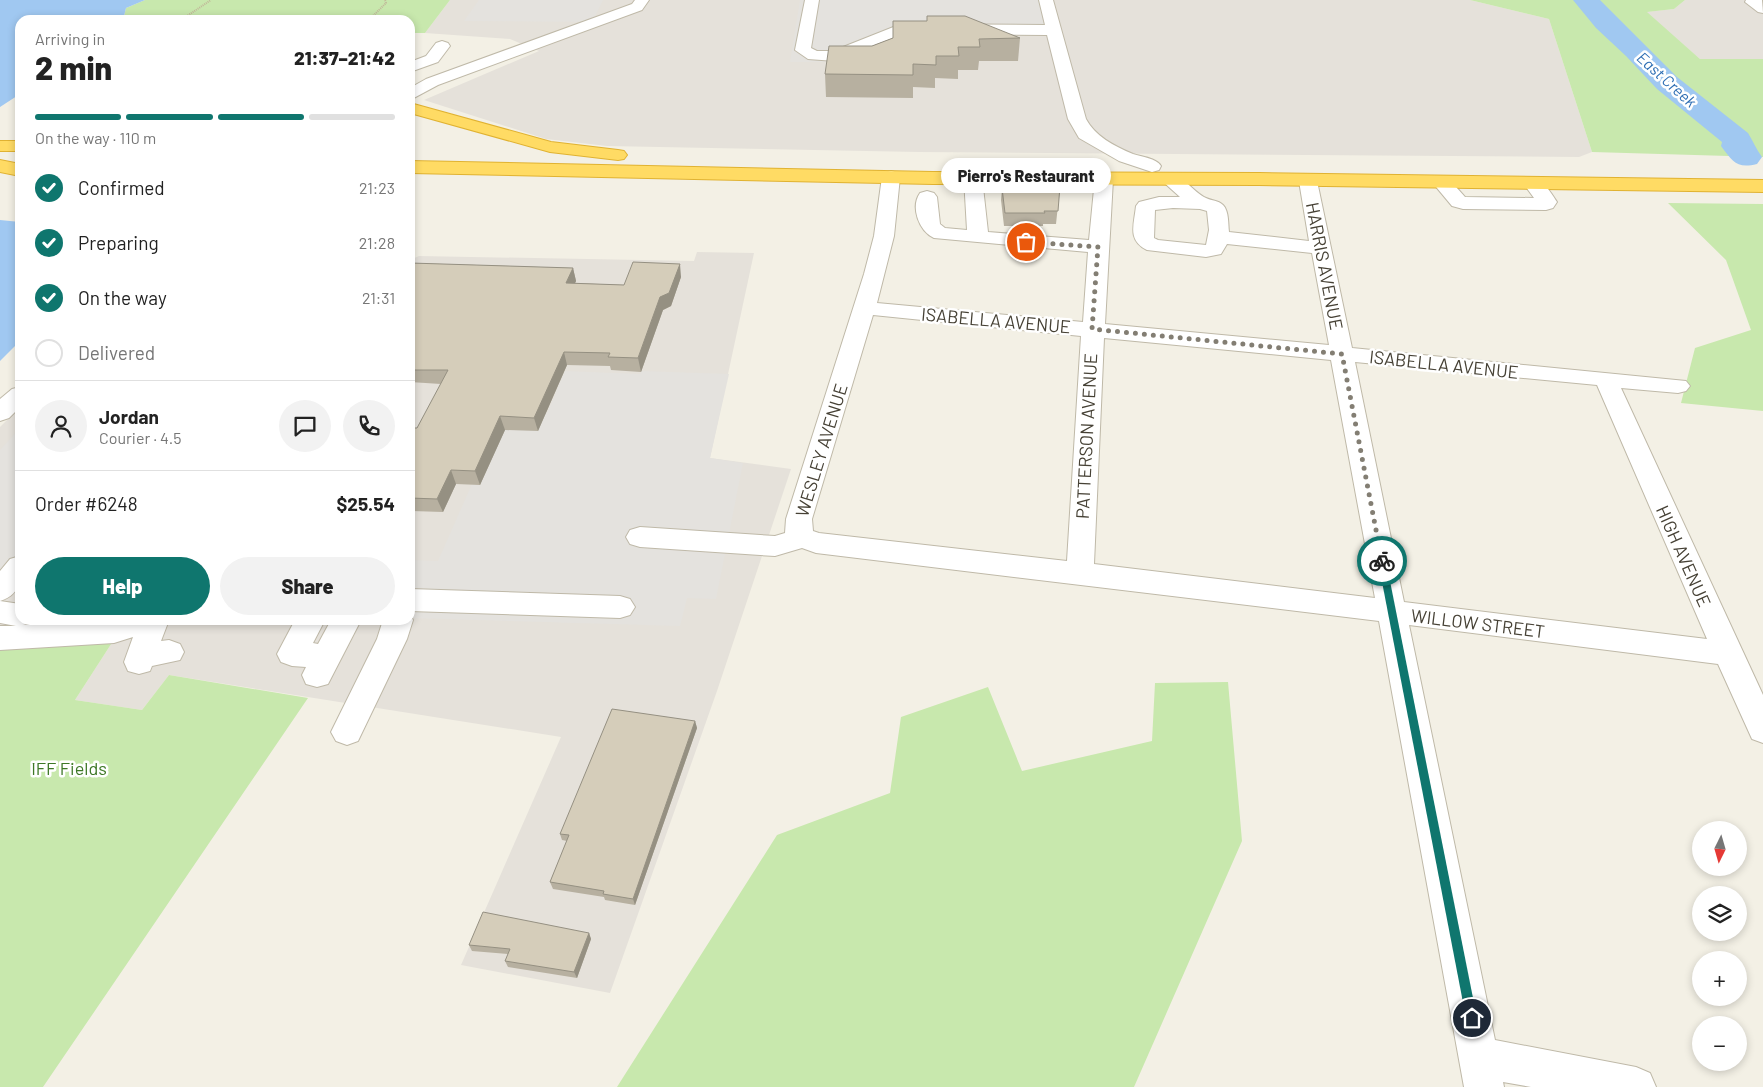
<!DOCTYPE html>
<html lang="en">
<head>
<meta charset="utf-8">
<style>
  :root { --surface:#fff; --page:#f2f2f2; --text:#222; --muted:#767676; --line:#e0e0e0; --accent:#0f766e }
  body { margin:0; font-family:Barlow,sans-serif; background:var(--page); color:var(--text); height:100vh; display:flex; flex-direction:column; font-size:19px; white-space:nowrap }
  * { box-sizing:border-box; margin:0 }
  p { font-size:16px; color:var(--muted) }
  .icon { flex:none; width:28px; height:28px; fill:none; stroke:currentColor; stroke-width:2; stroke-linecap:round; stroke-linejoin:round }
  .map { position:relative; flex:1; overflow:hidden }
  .side { position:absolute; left:15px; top:15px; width:400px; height:610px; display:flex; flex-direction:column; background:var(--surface); border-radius:15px; box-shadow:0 2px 8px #0003 }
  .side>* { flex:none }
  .needle { width:32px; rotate:185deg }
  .fabs { position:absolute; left:1692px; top:821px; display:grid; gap:10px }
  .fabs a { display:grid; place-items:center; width:55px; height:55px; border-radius:50%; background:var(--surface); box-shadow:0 2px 8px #0003; font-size:25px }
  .pin { position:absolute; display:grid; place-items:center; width:42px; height:42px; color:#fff; margin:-21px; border:2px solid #fff; border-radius:50%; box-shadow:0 1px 5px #0007 }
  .courier { position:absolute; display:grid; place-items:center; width:50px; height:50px; margin:-25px; border:4px solid #0f766e; border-radius:50%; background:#fff; color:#222; box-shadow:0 1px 6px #0007 }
  .bubble { position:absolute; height:35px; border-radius:18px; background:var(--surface); box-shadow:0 2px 8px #0003; font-size:16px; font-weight:800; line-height:35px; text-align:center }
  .summary em { font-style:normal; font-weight:800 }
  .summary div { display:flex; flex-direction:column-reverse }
  .summary { display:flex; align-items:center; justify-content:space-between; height:85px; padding:0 20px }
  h1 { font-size:32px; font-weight:800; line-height:38px }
  .bar { display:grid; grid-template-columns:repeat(4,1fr); gap:8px 5px; align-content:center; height:60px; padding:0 20px }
  .bar i { height:6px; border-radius:4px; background:var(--line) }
  .bar .selected { background:var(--accent) }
  .bar p { grid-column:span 4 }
  .line { display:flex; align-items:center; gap:12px; padding:0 20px; border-top:1px solid var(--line) }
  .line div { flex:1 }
  .round { display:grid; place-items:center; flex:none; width:52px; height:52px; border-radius:26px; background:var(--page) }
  ol { padding:0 20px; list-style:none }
  li { display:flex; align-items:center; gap:15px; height:55px }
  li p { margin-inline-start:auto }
  li .icon { padding:5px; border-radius:50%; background:var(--accent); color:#fff; stroke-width:4 }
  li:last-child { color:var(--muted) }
  li i { width:28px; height:28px; border:2px solid var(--line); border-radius:50% }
  .primary-button { display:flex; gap:10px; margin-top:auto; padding:10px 20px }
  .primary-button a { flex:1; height:58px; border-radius:30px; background:var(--accent); color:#fff; font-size:20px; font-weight:800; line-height:58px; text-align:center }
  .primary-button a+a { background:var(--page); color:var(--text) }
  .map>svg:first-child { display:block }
  .industrial { fill:#e5e1da }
  .green { fill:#c8e8ad }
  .parking { fill:#e4e2de }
  .water { fill:#a0c8f1 }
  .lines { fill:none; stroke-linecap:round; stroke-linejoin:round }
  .river { fill:#a0c8f1; fill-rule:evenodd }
  .minor-casing { stroke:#bfb9a8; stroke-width:2 }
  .highway-casing { stroke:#e0b232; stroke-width:2 }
  .path { stroke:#c1b799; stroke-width:2; stroke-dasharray:1 1; stroke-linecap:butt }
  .minor { fill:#fff; fill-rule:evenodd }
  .highway { fill:#ffdb64; fill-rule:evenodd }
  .wall { fill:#b7b0a0 }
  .shaded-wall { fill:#959082 }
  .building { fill:#d5cdba; stroke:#959082 }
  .route { fill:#0f766e }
  .done { stroke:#837e73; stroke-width:5; stroke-dasharray:0 9 }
  .labels { text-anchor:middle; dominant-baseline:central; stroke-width:5; stroke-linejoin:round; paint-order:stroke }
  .far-water-label { font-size:16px; font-style:italic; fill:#2c6db3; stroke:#fff }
  .street-label { font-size:18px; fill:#464135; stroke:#fff }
  .park-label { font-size:18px; fill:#3e7827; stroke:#fff }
</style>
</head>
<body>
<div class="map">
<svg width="1763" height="1087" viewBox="0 0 1763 1087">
  <rect width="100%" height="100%" fill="#f3f0e5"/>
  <!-- industrial -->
  <g class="industrial">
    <polygon points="450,0 1470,0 1549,19 1592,152 1579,157 919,152 607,146 546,139 424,100 539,51 510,39 425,33"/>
    <polygon points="1685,0 1763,0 1763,59 1700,59 1646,12 1674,9"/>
    <polygon points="697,252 754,253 710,458 791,469 717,691 610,993 461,965 561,737 169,675 142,710 75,700 115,638 0,648 0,427 20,407 20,620 410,620 410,260 419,256 694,261"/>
  </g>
  <!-- green -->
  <g class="green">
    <polygon points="145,0 450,0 425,33 410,33 410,20 123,20 126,8"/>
    <polygon points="1470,0 1685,0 1674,9 1647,12 1700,59 1763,59 1763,157 1592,152 1549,19"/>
    <polygon points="1668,203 1763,204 1763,411 1681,403 1695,348 1751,330 1726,260"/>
    <polygon points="115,638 75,700 142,710 169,675 308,698 43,1087 0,1087 0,648"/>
    <polygon points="1228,682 1242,841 1134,1087 617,1087 777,835 890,793 901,717 988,687 1022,771 1152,741 1155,683"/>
  </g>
  <!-- parking -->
  <g class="parking">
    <polygon points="479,0 603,0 592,22 464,21"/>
    <polygon points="800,0 1046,0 1054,34 907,33 825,62 790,62"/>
    <polygon points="565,371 640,374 641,371 729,374 710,458 743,463 716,599 687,598 680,626 410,618 410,560 438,561 472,484 480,485 495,451 501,421 548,411"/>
    <polygon points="20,428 20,584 0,583 0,450"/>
  </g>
  <!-- water -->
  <g class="water">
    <polygon points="0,0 145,0 126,8 123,20 20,20 20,94 0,107"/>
    <polygon points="0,220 20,222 20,344 16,345 0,361"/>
  </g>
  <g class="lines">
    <!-- river -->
    <path class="river" d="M1573,0h27l77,77 71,56c5,8 8,16 14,24l-5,7c-20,5 -24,-2 -36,-18l1,-4 -65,-53 -31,-33 -30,-28z"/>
    <defs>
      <g id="minor">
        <polygon points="635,0 649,0 642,10 438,85 410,100 410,88 426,79 632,4"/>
        <path d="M805,0h14l-8,48 6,3h16l68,-27 144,1 -6,-25h14l33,119c9,17 28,27 47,35 9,3 23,4 28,12l-2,4 -7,2 -33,-11 -40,-23 -11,-19 -21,-84 -144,-1 -68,27 -27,-2 -13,-9z"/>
        <polygon points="1746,0 1762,0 1763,13 1758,12 1745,2"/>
        <polygon points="442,41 448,43 450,46 438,62 410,72 410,62 426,56 436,43"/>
        <path d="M891,171l7,2 2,4 -6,59 -17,67 206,19 5,-70 -154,-14c-15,-7 -24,-31 -14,-45l7,-2 7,2 3,4 3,27 5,4 22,2 -3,-52 2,-4 7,-2 7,2 2,4 6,54 101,8 6,-61 2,-4 7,-2 7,2 2,4 -8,145 224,21 -17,-92 -85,-9 -6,10 -15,3 -59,-7c-20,-10 -13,-25 -11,-44l3,-4 20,-5h21l-20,-18 2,-4c19,-5 29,16 44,23 6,3 12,2 17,7 6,6 5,19 6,27l80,9 -10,-60 2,-4 7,-2 7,2 2,4 35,167 334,33 4,5 -4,5 -8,2 -57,-5 142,307v48l-11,-4 -34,-75 -309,-39 86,415 141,27 14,6 6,14h-125l-28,-5 1,5h-40l-85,-466 -563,-68 -14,-5 -27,8 -135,-9 -10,-3 -4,-7 4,-7 10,-3 135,9 10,-3 1,-14 78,-245 10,-38 8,-59 2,-4zM1173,208l27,1 7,2 2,19 -3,15 -48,-5 -4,-2 1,-28zM873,315l208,21 -14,225 -248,-28 -6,-2 -1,-12zM1104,338l227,22 44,238 -281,-34zM1355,362l242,23 110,254 -303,-37z"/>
        <path d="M1441,176l7,2 17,19 69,1 -11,-15 2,-4c16,-4 24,11 32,23l-4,6 -7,2 -83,-1 -11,-3 -20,-24 2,-4z"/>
        <polygon points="20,387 20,407 9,418 0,421 0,399 12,389"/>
        <path d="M20,556c0,21 4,37 -20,45v-30l10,-12z"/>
        <polygon points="410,589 620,596 630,599 635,607 630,615 620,618 410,611"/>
        <polygon points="0,601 20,604 20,620 32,620 30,623 23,625 115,620 169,620 161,641 169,640 180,644 184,652 180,660 152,666 150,671 139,674 128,671 124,662 133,637 114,643 0,650 0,626 16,626 0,623"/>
        <polygon points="410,615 413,620 407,639 358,741 347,745 336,741 331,732 377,639 383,620 410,620"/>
        <polygon points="295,620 325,620 313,643 318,644 331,620 361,620 328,684 317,687 306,684 302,675 306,667 292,666 281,662 277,654"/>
      </g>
      <g id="highway">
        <polygon points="410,103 551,142 618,150 624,151 627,155 624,159 618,160 550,152 410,113"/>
        <rect x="0" y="141" width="20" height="10"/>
        <polygon points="0,160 20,164 20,176 0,172"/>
        <polygon points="410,161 933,172 1259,173 1763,180 1763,192 1259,185 933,184 410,173"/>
      </g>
    </defs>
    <!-- minor casing -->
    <use href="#minor" class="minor-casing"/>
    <!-- highway casing -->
    <use href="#highway" class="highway-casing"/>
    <!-- path -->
    <g class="path">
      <polyline points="181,20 211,0"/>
      <polyline points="369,20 386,3 385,0"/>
    </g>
    <!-- minor -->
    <use href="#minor" class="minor"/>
    <!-- highway -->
    <use href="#highway" class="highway"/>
  </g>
  <!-- wall -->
  <g class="wall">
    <polygon points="893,38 1020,38 1018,61 979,61 978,70 958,70 958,79 935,78 935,88 913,87 913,98 826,97 825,74 872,46"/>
    <polygon points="1011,183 1060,186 1056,224 1043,224 1043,226 1004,226 1001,200 1002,188 1011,188"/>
    <polygon points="410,263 573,268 576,281 575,283 624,285 681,277 671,306 663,310 641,372 611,370 610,366 567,365 538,431 505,430 480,485 456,484 443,512 412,511 410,515 410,428 417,428 441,384 410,382"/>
    <polygon points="695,721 697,728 635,905 605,900 604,897 553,889 550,882 567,841 562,840 560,834"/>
    <polygon points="589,933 591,939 577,978 508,967 505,961 508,954 472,951 469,945"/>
  </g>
  <!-- shaded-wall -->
  <g class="shaded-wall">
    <polygon points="680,264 681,277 671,306 663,310 641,372 638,358 660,297"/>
    <polygon points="573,268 576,281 569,296 566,283"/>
    <polygon points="564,352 567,365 538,431 534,418"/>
    <polygon points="500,416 505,430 480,485 475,471"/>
    <polygon points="451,470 456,484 443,512 437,499"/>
    <polygon points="410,507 412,511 410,515"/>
    <polygon points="695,721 697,728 635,905 633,899"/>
    <polygon points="589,933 591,939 577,978 574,972"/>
  </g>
  <!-- building -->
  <g class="building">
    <polygon points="927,16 965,16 1020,38 979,39 980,47 958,47 959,56 936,56 936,65 913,64 913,75 825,74 829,46 872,46 893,38 893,21 927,21"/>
    <polygon points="1011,183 1055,184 1056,186 1060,186 1058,211 1044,211 1045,213 1005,213 1002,188 1012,188"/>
    <polygon points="633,262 680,264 669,293 660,297 638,358 608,357 610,353 564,352 534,418 500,416 475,471 451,470 437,499 410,498 410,428 417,428 448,370 410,370 410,263 573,268 566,283 624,285"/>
    <polygon points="612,709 695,721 633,899 603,894 604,891 550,882 569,835 560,834"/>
    <polygon points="483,912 589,933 574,972 505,961 510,949 469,945"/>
  </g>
  <!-- route -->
  <polygon class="route" points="1382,558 1386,561 1477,1018 1476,1022 1472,1024 1468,1022 1466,1018 1378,561"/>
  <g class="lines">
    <!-- done -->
    <polyline class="done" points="1026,242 1098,247 1092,329 1342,354 1382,561"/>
  </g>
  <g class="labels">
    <!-- far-water labels -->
    <g class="far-water-label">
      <text transform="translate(1667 79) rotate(42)">East Creek</text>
    </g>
    <!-- street labels -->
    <g class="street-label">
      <text transform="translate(1325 266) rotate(79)">HARRIS AVENUE</text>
      <text transform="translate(996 320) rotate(5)">ISABELLA AVENUE</text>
      <text transform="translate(1444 364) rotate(6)">ISABELLA AVENUE</text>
      <text transform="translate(1086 436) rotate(-87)">PATTERSON AVENUE</text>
      <text transform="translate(821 450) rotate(-73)">WESLEY AVENUE</text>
      <text transform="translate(1684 556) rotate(66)">HIGH AVENUE</text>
      <text transform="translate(1478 623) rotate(7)">WILLOW STREET</text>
    </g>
    <!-- park labels -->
    <g class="park-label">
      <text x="69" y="768">IFF Fields</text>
    </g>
  </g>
</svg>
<div class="fabs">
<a><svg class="needle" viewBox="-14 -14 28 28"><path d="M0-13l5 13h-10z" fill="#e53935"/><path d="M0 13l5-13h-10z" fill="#767676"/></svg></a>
<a><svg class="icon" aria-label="layers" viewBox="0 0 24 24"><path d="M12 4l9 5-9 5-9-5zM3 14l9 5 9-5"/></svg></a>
<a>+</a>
<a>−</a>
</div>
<div class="pin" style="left:1026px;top:242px;background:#ea580c"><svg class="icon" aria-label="bag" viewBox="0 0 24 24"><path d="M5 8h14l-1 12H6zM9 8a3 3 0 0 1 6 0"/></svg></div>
<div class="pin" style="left:1472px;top:1018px;background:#1f2937"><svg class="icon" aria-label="home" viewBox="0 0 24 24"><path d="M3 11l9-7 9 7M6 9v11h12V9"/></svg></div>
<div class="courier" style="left:1382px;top:561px"><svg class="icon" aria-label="bike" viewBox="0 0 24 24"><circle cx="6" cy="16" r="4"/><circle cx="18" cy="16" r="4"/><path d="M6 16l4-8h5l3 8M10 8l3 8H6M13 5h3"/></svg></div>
<div class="bubble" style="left:941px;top:158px;width:170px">Pierro's Restaurant</div>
<section class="side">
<div class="summary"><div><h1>2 min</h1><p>Arriving in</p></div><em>21:37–21:42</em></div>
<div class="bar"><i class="selected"></i><i class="selected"></i><i class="selected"></i><i></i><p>On the way · 110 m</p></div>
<ol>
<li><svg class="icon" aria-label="check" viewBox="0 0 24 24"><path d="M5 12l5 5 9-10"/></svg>Confirmed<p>21:23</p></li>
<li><svg class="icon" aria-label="check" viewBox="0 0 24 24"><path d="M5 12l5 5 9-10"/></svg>Preparing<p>21:28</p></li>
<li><svg class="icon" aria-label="check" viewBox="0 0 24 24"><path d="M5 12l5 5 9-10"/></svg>On the way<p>21:31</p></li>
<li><i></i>Delivered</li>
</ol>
<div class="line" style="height:90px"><a class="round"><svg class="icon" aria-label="person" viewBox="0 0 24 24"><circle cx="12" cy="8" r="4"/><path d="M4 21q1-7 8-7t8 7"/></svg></a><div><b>Jordan</b><p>Courier · 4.5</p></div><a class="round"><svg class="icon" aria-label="chat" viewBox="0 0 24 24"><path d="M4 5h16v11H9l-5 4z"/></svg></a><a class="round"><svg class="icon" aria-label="phone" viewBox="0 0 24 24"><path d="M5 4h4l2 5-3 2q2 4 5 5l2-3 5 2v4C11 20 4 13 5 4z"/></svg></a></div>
<div class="line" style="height:65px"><div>Order #6248</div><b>$25.54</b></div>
<div class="primary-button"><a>Help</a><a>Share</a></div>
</section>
</div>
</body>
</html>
